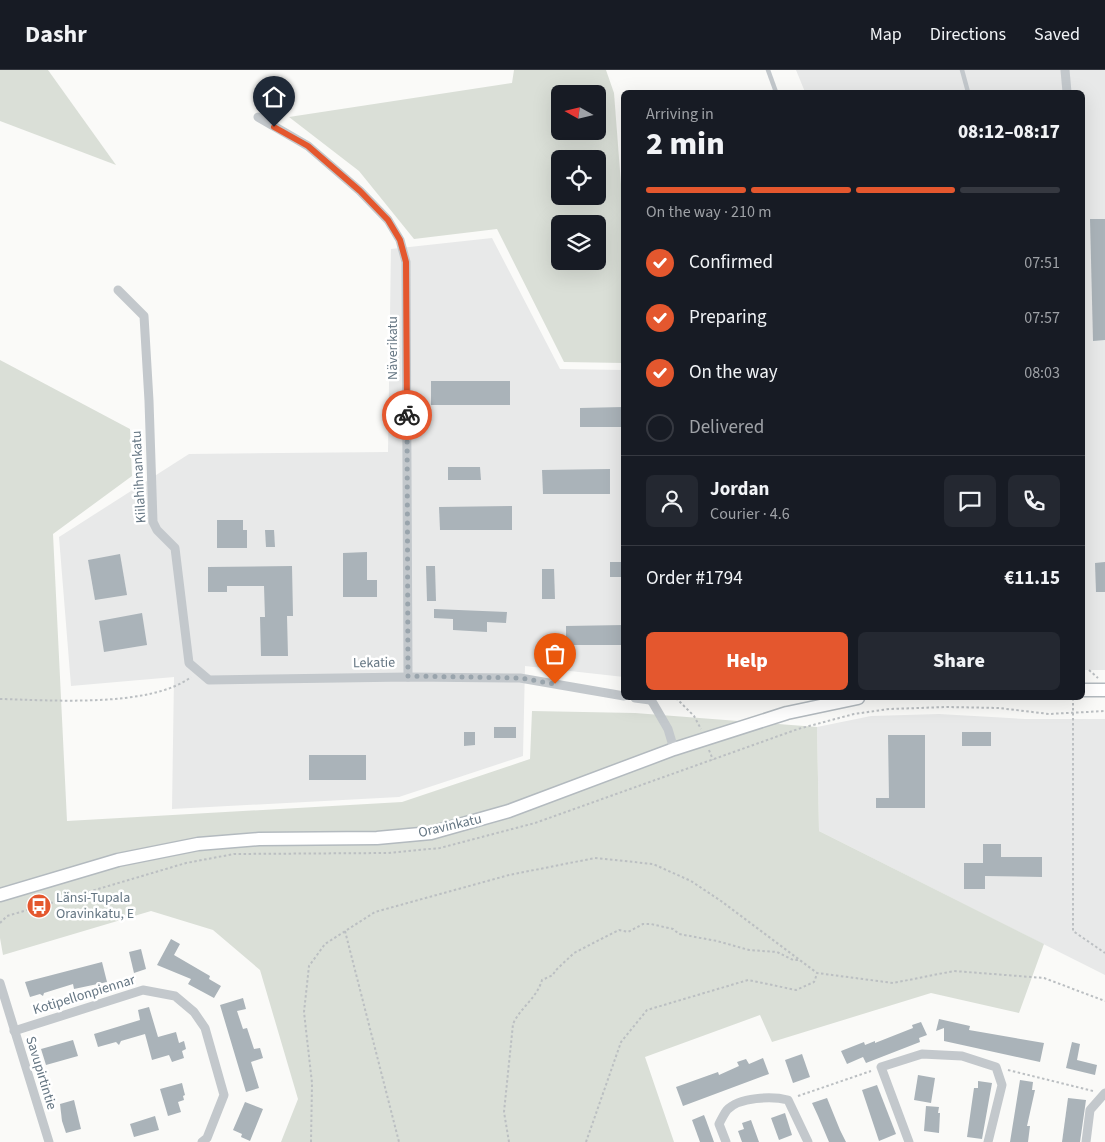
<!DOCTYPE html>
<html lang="en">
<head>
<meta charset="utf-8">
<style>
  :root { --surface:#171b24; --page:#242831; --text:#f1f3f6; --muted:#9ea1a6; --line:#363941; --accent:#e4572e }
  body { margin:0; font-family:"Source Sans 3",sans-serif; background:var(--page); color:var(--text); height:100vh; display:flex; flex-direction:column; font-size:19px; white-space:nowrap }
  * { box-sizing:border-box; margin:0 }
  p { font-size:16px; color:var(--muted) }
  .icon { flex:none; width:28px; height:28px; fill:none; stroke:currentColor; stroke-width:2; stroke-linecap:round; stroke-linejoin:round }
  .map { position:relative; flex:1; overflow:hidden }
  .sheet { position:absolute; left:621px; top:20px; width:464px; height:610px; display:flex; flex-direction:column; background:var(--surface); border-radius:8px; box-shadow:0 5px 20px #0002 }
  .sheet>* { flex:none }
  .needle { width:32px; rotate:278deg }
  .buttons { position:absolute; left:551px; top:15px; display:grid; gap:10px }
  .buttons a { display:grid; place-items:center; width:55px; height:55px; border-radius:8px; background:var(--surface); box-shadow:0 5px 20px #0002; font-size:25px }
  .pin { position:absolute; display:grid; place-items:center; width:42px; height:42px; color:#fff; margin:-51px -21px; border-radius:50% 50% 50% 0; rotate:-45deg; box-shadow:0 0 5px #0007 }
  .pin .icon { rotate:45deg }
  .courier { position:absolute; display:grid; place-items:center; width:50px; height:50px; margin:-25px; border:4px solid #e4572e; border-radius:50%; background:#fff; color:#222; box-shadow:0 1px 6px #0007 }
  .summary em { font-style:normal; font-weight:800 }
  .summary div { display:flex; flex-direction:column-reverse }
  .summary { display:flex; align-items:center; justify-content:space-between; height:85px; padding:0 25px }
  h1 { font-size:32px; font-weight:800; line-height:38px }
  .bar { display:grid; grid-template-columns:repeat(4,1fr); gap:8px 5px; align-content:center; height:60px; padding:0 25px }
  .bar i { height:6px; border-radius:4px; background:var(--line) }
  .bar .active { background:var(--accent) }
  .bar p { grid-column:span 4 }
  .line { display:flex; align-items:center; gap:12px; padding:0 25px; border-top:1px solid var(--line) }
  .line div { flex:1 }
  .round { display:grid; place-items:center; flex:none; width:52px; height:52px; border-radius:8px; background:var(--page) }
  ol { padding:0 25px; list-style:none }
  li { display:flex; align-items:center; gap:15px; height:55px }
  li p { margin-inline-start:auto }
  li .icon { padding:5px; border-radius:50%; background:var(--accent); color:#fff; stroke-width:4 }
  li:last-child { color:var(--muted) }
  li i { width:28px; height:28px; border:2px solid var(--line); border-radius:50% }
  .action { display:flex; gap:10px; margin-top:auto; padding:10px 25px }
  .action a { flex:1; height:58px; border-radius:8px; background:var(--accent); color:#fff; font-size:20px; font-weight:800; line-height:58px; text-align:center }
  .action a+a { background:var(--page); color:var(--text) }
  header { display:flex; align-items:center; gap:30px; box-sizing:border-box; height:70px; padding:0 25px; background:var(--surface); border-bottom:1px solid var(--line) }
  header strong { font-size:24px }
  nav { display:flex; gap:28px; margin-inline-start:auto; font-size:18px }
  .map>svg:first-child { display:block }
  .built { fill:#e8e9e9 }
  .green { fill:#dadfd7; fill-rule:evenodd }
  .building { fill:#aab3b9 }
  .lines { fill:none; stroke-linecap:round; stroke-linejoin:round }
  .secondary-casing { stroke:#b3babf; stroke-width:15 }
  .path { stroke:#bbbfc2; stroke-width:2; stroke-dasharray:2.5 2.5; stroke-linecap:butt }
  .lane { stroke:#c3c8cc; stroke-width:4.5 }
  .street { stroke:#c3c8cc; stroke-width:9 }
  .secondary { stroke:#fff; stroke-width:12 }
  .done { stroke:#99a4ac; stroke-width:5; stroke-dasharray:0 9 }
  .route { stroke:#e4572e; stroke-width:6 }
  .labels { text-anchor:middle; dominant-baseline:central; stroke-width:5; stroke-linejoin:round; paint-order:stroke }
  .street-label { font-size:14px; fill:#657683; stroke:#fff }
  .poi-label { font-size:14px; fill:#657683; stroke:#fff; text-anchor:start }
</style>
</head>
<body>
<header>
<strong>Dashr</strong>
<nav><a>Map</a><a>Directions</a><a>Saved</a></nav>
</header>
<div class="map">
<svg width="1105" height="1072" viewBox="0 0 1105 1072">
  <rect width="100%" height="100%" fill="#fafaf8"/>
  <!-- built -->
  <g class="built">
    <polygon points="796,0 1105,0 1105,600 1082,600 1082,22 805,22"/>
    <polygon points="492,168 560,299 624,300 624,607 525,596 523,686 399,727 172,739 174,607 71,616 59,467 189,384 388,382 391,179"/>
    <polygon points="939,644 1025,649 1105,649 1105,905 819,761 817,657 871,646"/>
  </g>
  <!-- green -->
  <g class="green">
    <polygon points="0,0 48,0 116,95 0,51"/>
    <path d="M514,0h92l8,23 10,130v140l-60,-1 -67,-133 -83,10 -55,-68 -70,-54 223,-34zM560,24h38v37h-38zM560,89h38v37h-38zM560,154h38v37h-38z"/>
    <polygon points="0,290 130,359 132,406 53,464 67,751 402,732 530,689 532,641 635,643 817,657 819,761 1044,874 1019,943 931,923 772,972 760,945 645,987 674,1072 281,1072 298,1029 260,900 213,860 151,841 3,885 0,868"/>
  </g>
  <!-- building -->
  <g class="building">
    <polygon points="1090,149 1105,149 1105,270 1093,271"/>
    <rect x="431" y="311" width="79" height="24"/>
    <polygon points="623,337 623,357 580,357 580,338"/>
    <polygon points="448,397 480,397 481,410 448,410"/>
    <polygon points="610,399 610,424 543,424 542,400"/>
    <polygon points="512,436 512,460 440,460 439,437"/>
    <polygon points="217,450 243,450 243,460 247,460 247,478 217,478"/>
    <polygon points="265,460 274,460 275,477 266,477"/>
    <polygon points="367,482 367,510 377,510 377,527 343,527 343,483"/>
    <polygon points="120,484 127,525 95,530 88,490"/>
    <rect x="610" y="492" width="14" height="15"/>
    <polygon points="1105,492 1105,522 1096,522 1095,493"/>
    <polygon points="292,496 293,546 287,546 288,586 261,586 260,547 265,547 264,516 227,516 227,522 208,522 208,497"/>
    <polygon points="426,496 435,496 436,531 427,531"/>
    <polygon points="542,499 554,499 555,529 542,529"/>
    <polygon points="434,539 507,542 506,553 487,552 487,562 453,560 453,549 434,548"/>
    <polygon points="142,543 147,575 104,582 99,551"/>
    <polygon points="624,555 624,575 566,575 566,556"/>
    <rect x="494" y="657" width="22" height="11"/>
    <polygon points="464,662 475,662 475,675 464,676"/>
    <rect x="962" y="662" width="29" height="14"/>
    <polygon points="888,665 925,665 925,738 876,738 876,728 889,728"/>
    <rect x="309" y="685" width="57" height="25"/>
    <polygon points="983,774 1001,774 1001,787 1042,787 1042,807 985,806 985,819 964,819 964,793 983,793"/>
    <polygon points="171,869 180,874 174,885 210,906 209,909 221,916 214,928 188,914 191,909 157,895"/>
    <polygon points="141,879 146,899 134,903 129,882"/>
    <polygon points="102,892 107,912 74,919 73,914 44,923 43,926 40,924 30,927 25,912"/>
    <polygon points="243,928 246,939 237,941 243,959 247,958 254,979 260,978 263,988 251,992 259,1018 246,1022 220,935"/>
    <polygon points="149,937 158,967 176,962 179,973 184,971 186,979 182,981 184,988 172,992 169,985 152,990 145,964 121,971 119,975 116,972 98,977 94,964 140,950 138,940"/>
    <polygon points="939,949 970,956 969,960 1044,973 1040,992 944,971 944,958 936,961"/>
    <polygon points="921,952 927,965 919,968 920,972 866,993 863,987 847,994 841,981 864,972 865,975 875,971 875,973 913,958 912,955"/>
    <polygon points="73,970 78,986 46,995 41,979"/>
    <polygon points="1072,972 1080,974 1077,990 1097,995 1095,1005 1066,998"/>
    <polygon points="802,984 810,1007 793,1013 785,990"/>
    <polygon points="763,988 769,1004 683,1036 676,1017 718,1002 719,1005 739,996 737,992 746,989 749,994"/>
    <polygon points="918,1005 935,1008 931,1033 914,1030"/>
    <polygon points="1020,1010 1033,1012 1032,1020 1035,1020 1027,1056 1030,1056 1028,1072 1010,1072"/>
    <polygon points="978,1011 992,1013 982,1069 967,1067 974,1018 978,1018"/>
    <polygon points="182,1013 185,1025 183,1026 184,1030 178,1032 181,1042 168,1046 160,1019"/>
    <polygon points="877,1015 896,1064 879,1071 862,1020"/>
    <polygon points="827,1028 840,1060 846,1072 829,1072 818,1046 812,1033"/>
    <polygon points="1068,1028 1086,1030 1080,1072 1062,1072"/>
    <polygon points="74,1030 81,1059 66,1063 62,1051 60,1034"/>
    <polygon points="245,1032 263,1039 250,1071 241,1067 242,1064 233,1060"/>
    <polygon points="926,1036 939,1037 938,1043 940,1043 939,1063 924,1061"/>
    <polygon points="785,1043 792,1065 779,1070 771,1048"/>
    <polygon points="704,1045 706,1050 714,1072 700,1072 692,1050"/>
    <polygon points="155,1046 159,1060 134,1067 130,1054"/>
    <polygon points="751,1050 759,1072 742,1072 738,1061 744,1059 742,1053"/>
  </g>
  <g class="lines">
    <defs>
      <g id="secondary">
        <polyline points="1082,620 1105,620"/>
        <polyline points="0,825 118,790 198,774 259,769 377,768 431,763 509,741 674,679 787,643 858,628"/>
      </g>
    </defs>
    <!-- secondary casing -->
    <use href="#secondary" class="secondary-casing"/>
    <!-- path -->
    <g class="path">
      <polyline points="1089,600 1098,608"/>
      <polyline points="676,628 694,646 701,659"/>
      <polyline points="1073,628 1073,861 1105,883"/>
      <path d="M0,629c50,1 150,9 191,-22"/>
      <polyline points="709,680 713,690"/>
      <polyline points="0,853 7,846 186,793 234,784 388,783 440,778 535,753 798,659 854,644 889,639 947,637 999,638 1049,644 1105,641"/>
      <polyline points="345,861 399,1072"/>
      <polyline points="1008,1000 1093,1021"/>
      <polyline points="798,1026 871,1001"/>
      <polyline points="311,1072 312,1013 304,942 309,896 325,874 375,842 509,805 595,788 653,794 691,811 721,831 817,903 893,913 954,901 1044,908 1105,931"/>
      <path d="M509,1072l-5,-30 9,-88c7,-16 24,-26 29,-44l11,-5 2,-4 19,-18 29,-15 16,-8 9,2 15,-8h8l22,5 6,5 38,7 32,9 28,2 16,8h5"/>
      <polyline points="586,1072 621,972 647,940 748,910 796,920 814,912 817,904"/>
    </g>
    <!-- lane -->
    <g class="lane">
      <polyline points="768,0 776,22"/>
      <polyline points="962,0 968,22"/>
    </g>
    <!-- street -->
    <g class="street">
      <polyline points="1065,0 1067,22"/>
      <polyline points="258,47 308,76 360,121 388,150 400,170 406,192 408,607"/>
      <polyline points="118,220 144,246 149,331 153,452 157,460 175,478 189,593 209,610 408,607 520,608 624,626"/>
      <polyline points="635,628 650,630"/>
      <polyline points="650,628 668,659 674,679"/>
      <polyline points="0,913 49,1072"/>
      <polyline points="14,961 143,920 175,926 194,942 205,958 224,1025 207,1068 202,1072"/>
      <path d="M726,1072l-7,-18c2,-4 5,-10 8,-14 12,-13 45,-14 61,-10l20,42"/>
      <polyline points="909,1072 881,997 922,984 962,986 996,997 1002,1015 988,1072"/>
      <polyline points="1086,1072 1090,1040 1105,1023"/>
    </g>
    <!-- secondary -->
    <use href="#secondary" class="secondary"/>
  </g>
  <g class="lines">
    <!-- done -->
    <polyline class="done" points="407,345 408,606 520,608 555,614"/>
    <!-- route -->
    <polyline class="route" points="274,57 308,76 360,121 388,150 400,170 406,192 407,345"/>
  </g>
  <!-- icons -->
  <defs>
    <symbol id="bus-disc" viewBox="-11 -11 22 22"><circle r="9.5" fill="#e4572e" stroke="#fff"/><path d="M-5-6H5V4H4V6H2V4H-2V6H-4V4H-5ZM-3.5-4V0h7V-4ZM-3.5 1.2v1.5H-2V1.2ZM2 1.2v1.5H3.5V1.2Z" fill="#fff"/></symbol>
  </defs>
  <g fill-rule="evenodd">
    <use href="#bus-disc" x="25" y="822" width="28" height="28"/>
  </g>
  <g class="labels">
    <!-- street labels -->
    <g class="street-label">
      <text transform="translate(393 278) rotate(-90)">Näverikatu</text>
      <text transform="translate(139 407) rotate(-93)">Kiilahihnankatu</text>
      <text transform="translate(374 593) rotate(-1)">Lekatie</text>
      <text transform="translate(450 756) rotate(-13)">Oravinkatu</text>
      <text transform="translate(84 925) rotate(-17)">Kotipellonpiennar</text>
      <text transform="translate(41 1003) rotate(73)">Savupirtintie</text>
    </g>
    <!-- poi labels -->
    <g class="poi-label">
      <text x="56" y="828">Länsi-Tupala<tspan x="56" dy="16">Oravinkatu, E</tspan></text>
    </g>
  </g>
</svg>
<div class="buttons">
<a><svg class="needle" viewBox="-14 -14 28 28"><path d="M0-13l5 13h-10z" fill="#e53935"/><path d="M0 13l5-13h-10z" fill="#9ea1a6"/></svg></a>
<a><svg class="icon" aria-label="locate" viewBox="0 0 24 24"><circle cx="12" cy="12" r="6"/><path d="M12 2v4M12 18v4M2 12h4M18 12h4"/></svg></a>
<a><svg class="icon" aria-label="layers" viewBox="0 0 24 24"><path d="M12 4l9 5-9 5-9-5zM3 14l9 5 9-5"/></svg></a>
</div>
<div class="pin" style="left:555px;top:614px;background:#ea580c"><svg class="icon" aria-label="bag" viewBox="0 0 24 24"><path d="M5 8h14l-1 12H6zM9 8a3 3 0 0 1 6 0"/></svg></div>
<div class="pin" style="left:274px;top:57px;background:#1f2937"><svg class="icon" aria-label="home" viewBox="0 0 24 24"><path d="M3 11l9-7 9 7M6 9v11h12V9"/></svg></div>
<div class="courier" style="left:407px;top:345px"><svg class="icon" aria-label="bike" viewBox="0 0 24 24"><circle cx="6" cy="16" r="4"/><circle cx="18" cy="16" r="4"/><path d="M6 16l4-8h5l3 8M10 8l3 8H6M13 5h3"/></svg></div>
<section class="sheet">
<div class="summary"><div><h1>2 min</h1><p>Arriving in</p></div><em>08:12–08:17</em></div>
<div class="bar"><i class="active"></i><i class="active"></i><i class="active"></i><i></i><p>On the way · 210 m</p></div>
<ol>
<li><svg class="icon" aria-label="check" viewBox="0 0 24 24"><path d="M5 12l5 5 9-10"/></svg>Confirmed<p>07:51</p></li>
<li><svg class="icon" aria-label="check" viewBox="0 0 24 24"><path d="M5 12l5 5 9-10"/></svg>Preparing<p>07:57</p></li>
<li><svg class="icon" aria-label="check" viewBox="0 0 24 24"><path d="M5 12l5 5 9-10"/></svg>On the way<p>08:03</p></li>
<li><i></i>Delivered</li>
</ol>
<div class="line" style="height:90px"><a class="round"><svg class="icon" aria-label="person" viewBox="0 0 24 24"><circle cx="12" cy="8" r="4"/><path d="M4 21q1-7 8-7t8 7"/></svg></a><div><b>Jordan</b><p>Courier · 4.6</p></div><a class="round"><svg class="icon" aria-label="chat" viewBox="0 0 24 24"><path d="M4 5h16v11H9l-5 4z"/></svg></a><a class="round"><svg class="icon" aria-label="phone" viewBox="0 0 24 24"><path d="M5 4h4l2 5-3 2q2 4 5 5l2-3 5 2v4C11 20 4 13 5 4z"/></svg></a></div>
<div class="line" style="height:65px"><div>Order #1794</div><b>€11.15</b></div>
<div class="action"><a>Help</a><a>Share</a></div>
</section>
</div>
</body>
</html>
